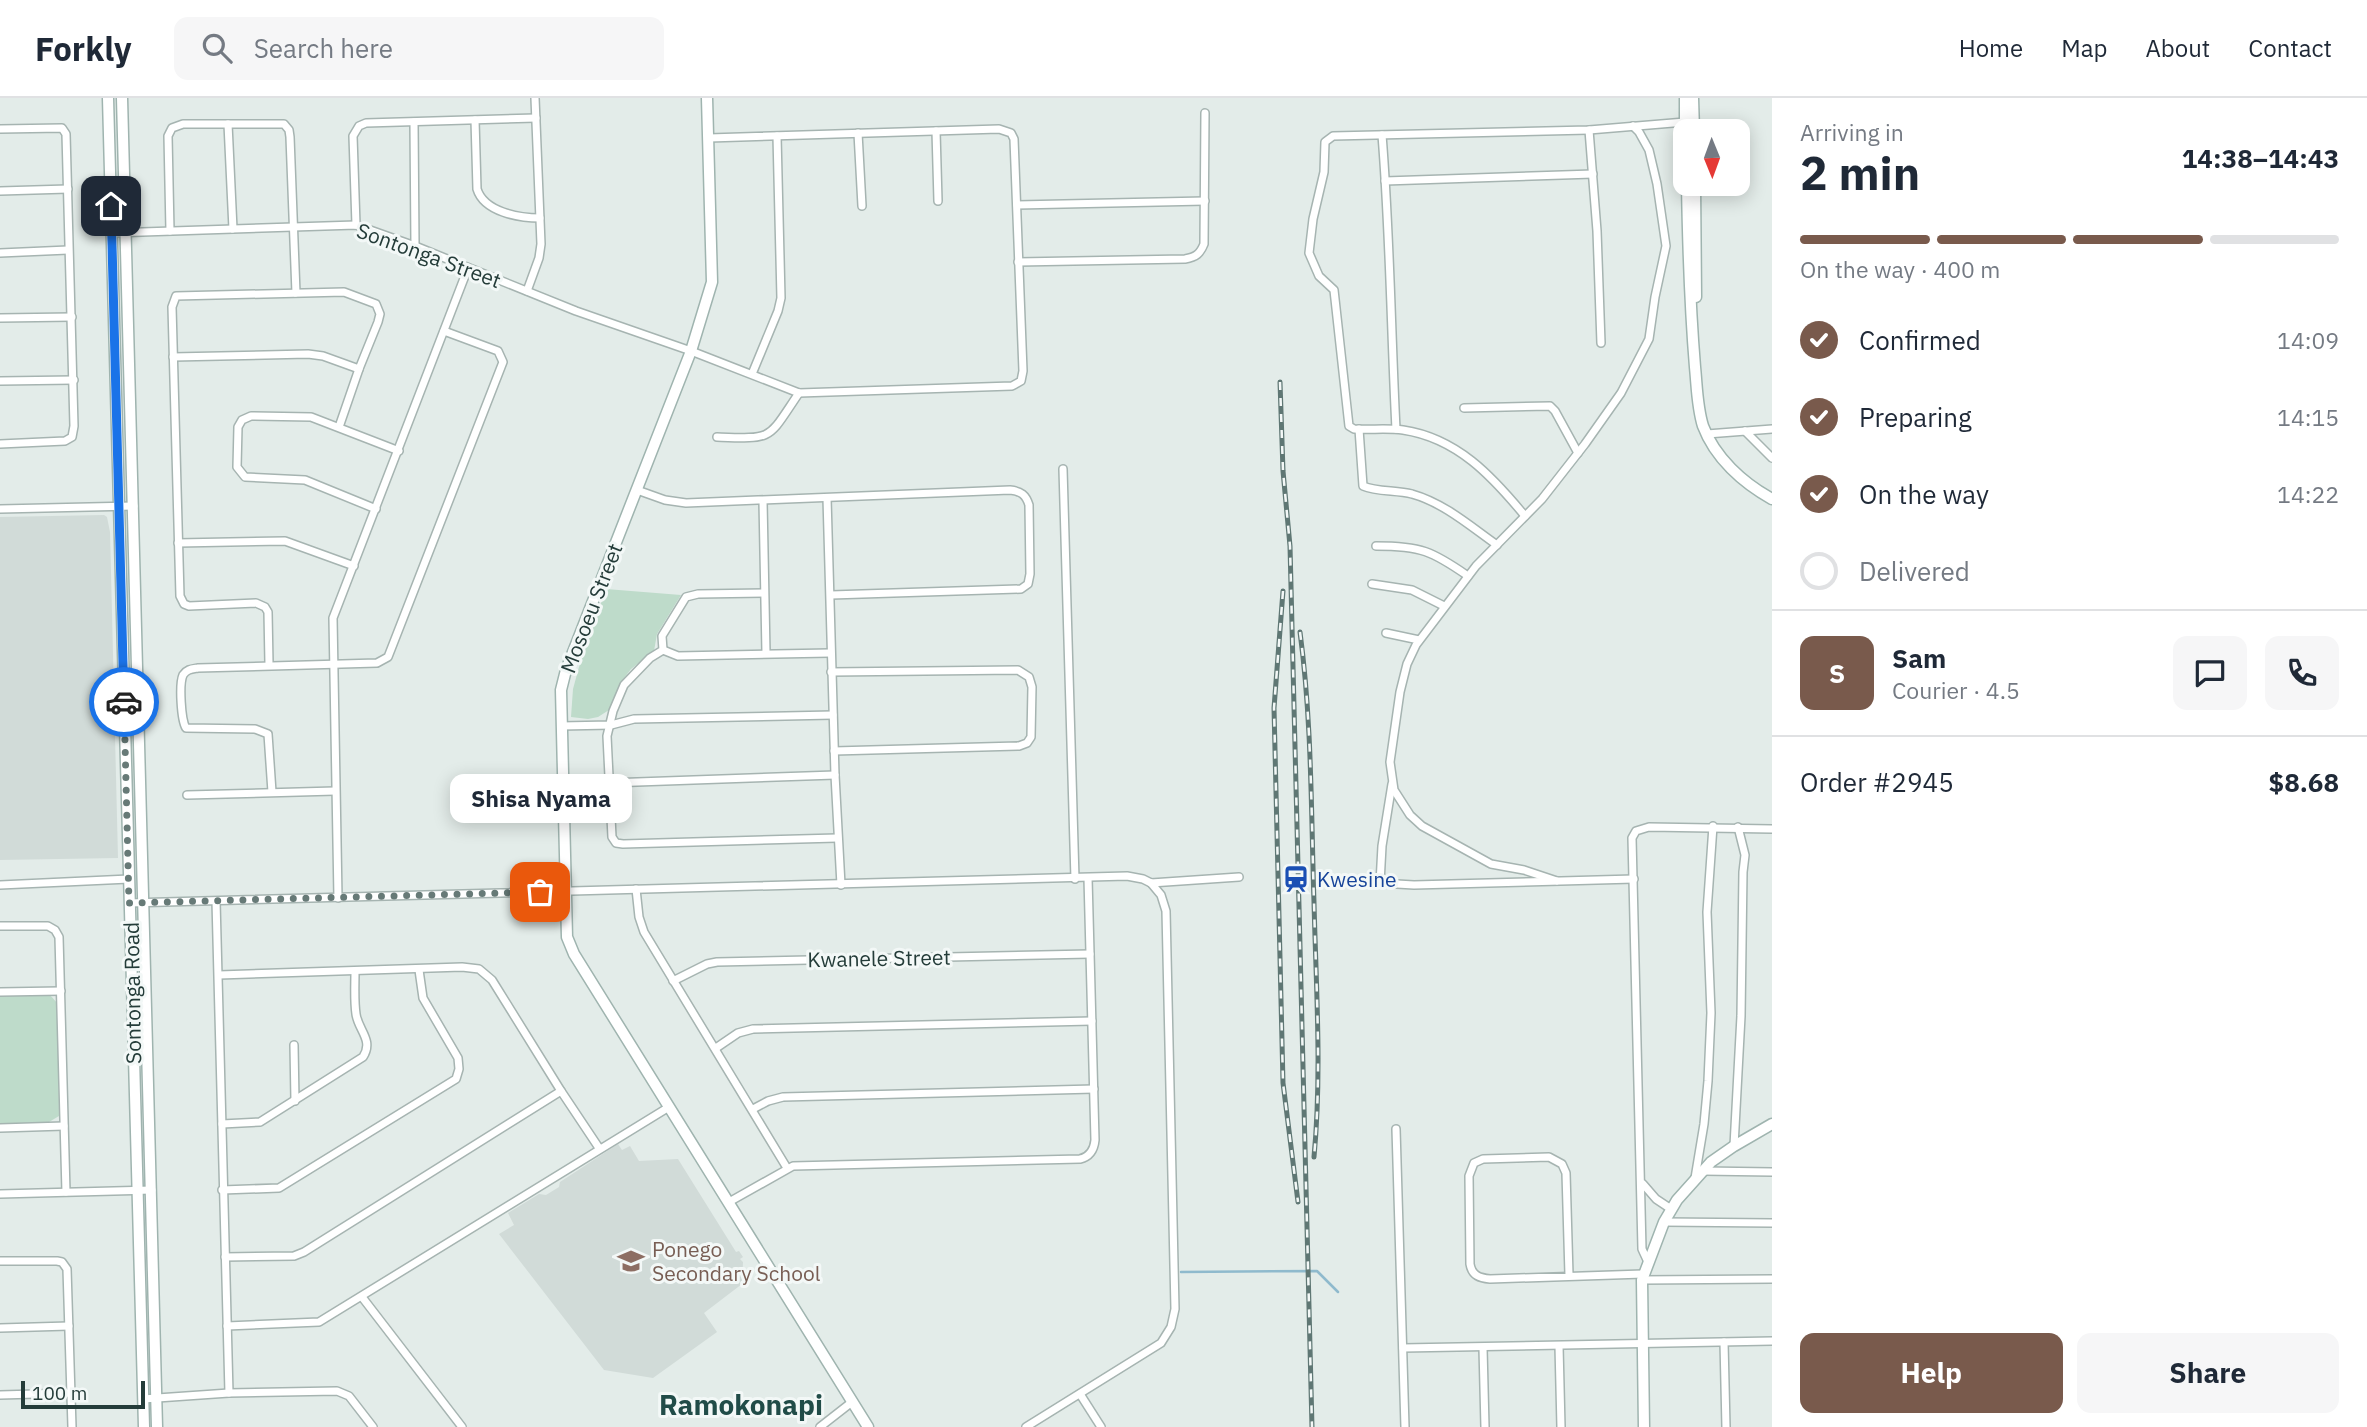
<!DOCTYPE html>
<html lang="en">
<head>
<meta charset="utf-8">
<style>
  :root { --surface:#fff; --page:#f6f6f7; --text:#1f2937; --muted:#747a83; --line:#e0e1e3; --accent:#795a4c }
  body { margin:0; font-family:"IBM Plex Sans",sans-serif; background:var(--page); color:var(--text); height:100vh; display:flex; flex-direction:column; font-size:26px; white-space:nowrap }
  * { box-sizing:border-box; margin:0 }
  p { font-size:23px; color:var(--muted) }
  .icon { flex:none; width:38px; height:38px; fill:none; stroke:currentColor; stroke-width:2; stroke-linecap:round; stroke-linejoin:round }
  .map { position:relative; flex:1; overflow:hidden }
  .drawer { display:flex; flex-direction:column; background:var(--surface); width:595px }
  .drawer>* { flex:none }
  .needle { width:46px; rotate:179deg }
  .controls { position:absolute; left:1673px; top:21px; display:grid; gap:14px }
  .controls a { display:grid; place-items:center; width:77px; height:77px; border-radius:14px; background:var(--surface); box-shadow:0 4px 18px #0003; font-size:35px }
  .scale { position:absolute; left:21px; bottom:18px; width:124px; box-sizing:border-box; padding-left:7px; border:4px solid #243c39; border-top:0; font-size:19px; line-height:24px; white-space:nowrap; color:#243c39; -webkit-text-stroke:5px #f3f8f7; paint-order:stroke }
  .pin { position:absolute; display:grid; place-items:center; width:60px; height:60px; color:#fff; margin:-30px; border-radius:14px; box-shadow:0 4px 10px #0006 }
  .courier { position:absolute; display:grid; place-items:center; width:70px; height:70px; margin:-35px; border:5px solid #1a73e8; border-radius:50%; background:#fff; color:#222; box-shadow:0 2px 9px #0007 }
  .bubble { position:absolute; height:49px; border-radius:14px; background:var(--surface); box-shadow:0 4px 18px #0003; font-size:23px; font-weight:800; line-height:49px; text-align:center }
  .overview em { font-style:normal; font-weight:800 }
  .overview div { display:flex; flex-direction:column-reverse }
  .overview { display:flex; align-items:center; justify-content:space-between; height:119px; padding:0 28px }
  h1 { font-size:46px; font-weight:800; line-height:52px }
  .bar { display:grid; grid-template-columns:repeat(4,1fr); gap:10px 7px; align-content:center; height:84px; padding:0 28px }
  .bar i { height:9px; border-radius:5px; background:var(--line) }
  .bar .active { background:var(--accent) }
  .bar p { grid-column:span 4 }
  .line { display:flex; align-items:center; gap:18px; padding:0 28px; border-top:2px solid var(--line) }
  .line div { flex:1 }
  .round { display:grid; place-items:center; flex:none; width:74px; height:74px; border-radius:14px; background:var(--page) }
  ol { padding:0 28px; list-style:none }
  li { display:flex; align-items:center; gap:21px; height:77px }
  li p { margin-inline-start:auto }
  li .icon { padding:7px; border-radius:50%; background:var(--accent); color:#fff; stroke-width:4 }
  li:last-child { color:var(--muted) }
  li i { width:38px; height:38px; border:4px solid var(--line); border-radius:50% }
  .cta { display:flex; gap:14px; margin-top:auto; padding:14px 28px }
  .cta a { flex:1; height:80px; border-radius:14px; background:var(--accent); color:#fff; font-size:28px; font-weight:800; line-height:80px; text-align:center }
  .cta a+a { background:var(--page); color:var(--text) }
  header { display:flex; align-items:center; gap:42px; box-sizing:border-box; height:98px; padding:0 35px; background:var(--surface); border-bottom:2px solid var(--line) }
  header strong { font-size:33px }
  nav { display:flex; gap:38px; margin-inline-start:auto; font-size:24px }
  .search { width:490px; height:63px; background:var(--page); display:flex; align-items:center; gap:18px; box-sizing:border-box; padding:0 24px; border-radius:14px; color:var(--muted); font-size:26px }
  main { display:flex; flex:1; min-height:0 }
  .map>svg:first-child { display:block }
  .built { fill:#d1dbd8 }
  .green { fill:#bedbca }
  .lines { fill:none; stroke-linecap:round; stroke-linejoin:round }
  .stream { stroke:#8fbacd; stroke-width:2.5 }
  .street-casing { stroke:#a6b4b1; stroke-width:10 }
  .secondary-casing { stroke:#9fb4af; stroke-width:13 }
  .street { stroke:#fff; stroke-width:7 }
  .secondary { stroke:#fff; stroke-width:10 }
  .rail-casing { stroke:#5f7774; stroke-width:5 }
  .rail { stroke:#f3f8f7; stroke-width:2.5; stroke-dasharray:8; stroke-linecap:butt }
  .done { stroke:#677a77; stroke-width:7; stroke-dasharray:0 12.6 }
  .route { stroke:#1a73e8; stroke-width:9 }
  .labels { text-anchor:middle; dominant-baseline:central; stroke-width:6; stroke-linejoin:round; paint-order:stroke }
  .street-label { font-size:21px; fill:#243c39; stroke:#f3f8f7 }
  .transit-label { font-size:21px; fill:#164399; stroke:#f3f8f7; text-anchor:start }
  .education-label { font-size:21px; fill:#785e54; stroke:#f3f8f7; text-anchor:start }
  .district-label { font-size:28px; font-weight:bold; fill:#214c48; stroke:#f3f8f7 }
</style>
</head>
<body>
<header>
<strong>Forkly</strong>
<div class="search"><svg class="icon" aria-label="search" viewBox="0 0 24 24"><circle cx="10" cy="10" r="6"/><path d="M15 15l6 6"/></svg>Search here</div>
<nav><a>Home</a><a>Map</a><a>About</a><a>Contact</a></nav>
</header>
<main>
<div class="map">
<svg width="1772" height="1329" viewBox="0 0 1772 1329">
  <rect width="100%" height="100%" fill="#e3ece9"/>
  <!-- built -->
  <g class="built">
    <polygon points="104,417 107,419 110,434 118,760 0,762 0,419"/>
    <polygon points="618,1046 622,1052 630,1048 639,1063 678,1061 736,1154 739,1153 743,1159 740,1161 743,1164 742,1186 704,1215 717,1234 653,1280 604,1272 499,1136 514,1127 508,1115 539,1096 546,1097 559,1089 560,1084"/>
  </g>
  <!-- green -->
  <g class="green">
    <polygon points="606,491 681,497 657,536 654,553 631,571 621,584 609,612 598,619 588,621 571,619 573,591 579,569"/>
    <polygon points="50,897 58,906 59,1018 49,1024 0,1026 0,898"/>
  </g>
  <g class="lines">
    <!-- stream -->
    <polyline class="stream" points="1181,1174 1317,1173 1338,1194"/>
    <defs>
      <g id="street">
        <path d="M475,22l2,69c7,23 42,29 63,29"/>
        <polyline points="414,24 415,148"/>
        <polyline points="228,26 233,131"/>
        <polyline points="0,31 62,30 66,36 74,328 72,339 65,343 0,346"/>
        <polyline points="1589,32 1597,133 1601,245"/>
        <polyline points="936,33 938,103"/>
        <polyline points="858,35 862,108"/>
        <path d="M1382,37c8,98 9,196 14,294"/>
        <polyline points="1385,83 1593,76"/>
        <polyline points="0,93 68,91"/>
        <polyline points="1017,107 1205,103"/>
        <polyline points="356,127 353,38 359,28 366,25 536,20"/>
        <polyline points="170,133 168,38 172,30 183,26 284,26 289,32 290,39 296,195"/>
        <polyline points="112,135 356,127 415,148 576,213 691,253 799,295 1012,288 1021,283 1023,273 1014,41 1011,35 999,31 709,40"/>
        <polyline points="0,155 68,152"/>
        <path d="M1018,164l167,-3c11,-2 15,-5 19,-15l1,-131"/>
        <polyline points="527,193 539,160 541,146 535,0"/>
        <polyline points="0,220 72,219"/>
        <polyline points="173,259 308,256 323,258 359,271"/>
        <polyline points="752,276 778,213 781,200 777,38"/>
        <polyline points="0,283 74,282"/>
        <polyline points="1464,310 1550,308 1555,313 1578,355"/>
        <path d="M1359,331l4,57c14,6 33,4 49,8 32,9 58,32 85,51"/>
        <polyline points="1745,333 1772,360"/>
        <polyline points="1707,336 1772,331"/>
        <path d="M717,339c58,2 50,3 82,-44"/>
        <polyline points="1063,371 1075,781"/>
        <path d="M637,392l28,10 21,3 324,-13c11,1 16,5 19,15l1,69 -2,10 -7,5 -190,6"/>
        <polyline points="827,400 835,677 841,787"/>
        <polyline points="763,403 766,555"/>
        <polyline points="0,411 134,408"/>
        <polyline points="376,411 305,382 245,379 237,369 238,329 242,322 251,318 311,319 399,353"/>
        <path d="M1525,418c-33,-40 -68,-78 -122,-86 -16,-2 -33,0 -49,-1l-5,-3 -15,-136 -15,-14 -10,-23 4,-34 11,-47 1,-30 8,-6 256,-6 96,-8"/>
        <polyline points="178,445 285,443 354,468"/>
        <path d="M1376,448c45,0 56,5 92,30"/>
        <polyline points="1372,486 1412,492 1444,508"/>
        <polyline points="764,495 698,496 686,499 662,538 663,552 650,560 624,587 613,613 607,638 612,739 616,745 623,746 837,740"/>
        <polyline points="1386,535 1419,542"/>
        <polyline points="663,552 678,558 830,555"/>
        <polyline points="269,566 268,514 265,509 256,505 189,508 184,506 180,498 172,209 176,198 344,194 376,206 380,216 378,224 359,271 339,329"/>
        <polyline points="831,574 1018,572 1029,579 1032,589 1031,639 1027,645 1019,648 834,653"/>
        <polyline points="561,628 611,627 634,621 833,617"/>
        <polyline points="609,685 835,677"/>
        <polyline points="1392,686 1382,748 1380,785 1414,787 1634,781"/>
        <path d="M272,694l-4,-58 -13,-5 -69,-1c-5,-8 -7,-44 -3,-53 4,-6 9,-6 15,-7l179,-5 11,-6 115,-295 -5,-11 -54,-20"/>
        <polyline points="187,697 335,693"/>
        <polyline points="1557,783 1524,772 1491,766 1422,728 1410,717 1394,692 1390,664 1400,594 1407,566 1416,547 1476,468 1542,401 1585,346 1621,295 1649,241 1655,199 1666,148 1657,86 1649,52 1639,34 1633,28"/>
        <polyline points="0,787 129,781"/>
        <polyline points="636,791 639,819 644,834 787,1070"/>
        <polyline points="338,800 333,520 468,170"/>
        <polyline points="216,803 229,1295"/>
        <polyline points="129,805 1127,778 1143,781 1151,785 1239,779"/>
        <polyline points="0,828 48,828 55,832 59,839 66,1094"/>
        <polyline points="219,877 462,869 479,871 492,882 561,993 599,1050"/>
        <polyline points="673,883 707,866 717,864 1090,856"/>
        <polyline points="0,894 61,893"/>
        <polyline points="294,947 295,1003"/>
        <polyline points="716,950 738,935 753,931 1092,923"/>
        <polyline points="753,1011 768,1003 783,999 1094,991"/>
        <path d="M222,1026l38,-2 103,-65c11,-17 -5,-27 -7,-43 -2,-14 -1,-28 -1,-42"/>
        <polyline points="0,1030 64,1028"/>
        <polyline points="1396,1031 1405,1329"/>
        <polyline points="1734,1048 1741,918 1743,774 1745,757 1738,729"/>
        <polyline points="1703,1073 1772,1074"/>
        <polyline points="1695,1080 1704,1026 1708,983 1711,915 1707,814 1713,728"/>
        <polyline points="1643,1086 1656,1101 1671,1111"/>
        <polyline points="222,1092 279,1090 456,981 459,971 458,960 423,900 419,872"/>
        <polyline points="0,1096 152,1092"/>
        <path d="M729,1104l64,-36 287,-7c9,-2 14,-9 15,-19l-7,-262"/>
        <polyline points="1664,1124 1772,1125"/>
        <polyline points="225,1159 294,1158 304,1154 561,993"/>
        <polyline points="0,1163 57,1163 62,1164 67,1171 72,1329"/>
        <polyline points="1648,1164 1642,1151 1632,740 1636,733 1649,729 1772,731"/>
        <path d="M1569,1177l-3,-102 -4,-9 -13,-7 -66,2 -9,4 -5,13 1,88c2,12 10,14 20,15l153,-5"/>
        <polyline points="1642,1182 1772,1181"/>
        <polyline points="362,1199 462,1329"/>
        <polyline points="227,1228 319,1224 669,1009"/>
        <polyline points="0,1230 69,1228"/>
        <polyline points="1724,1244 1726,1329"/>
        <polyline points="1559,1248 1561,1329"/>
        <polyline points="1403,1250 1772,1243"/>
        <polyline points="1483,1250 1485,1329"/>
        <polyline points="1080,1296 1101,1329"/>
        <polyline points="0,1297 71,1295"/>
        <polyline points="143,1301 229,1295 337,1293 349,1298 373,1329"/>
        <polyline points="820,1329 852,1304"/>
        <polyline points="1026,1329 1161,1245 1171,1229 1175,1211 1166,813 1161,797 1151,785"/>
      </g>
      <g id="secondary">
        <polyline points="108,0 144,1329"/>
        <polyline points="122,0 157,1329"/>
        <polyline points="707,0 712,184 691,253 566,572 561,592 567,839 574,856 868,1329"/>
        <polyline points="1685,0 1685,37"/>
        <polyline points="1693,0 1694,33"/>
        <path d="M1687,86c1,61 3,122 8,183 2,20 2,40 8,59 12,32 40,57 69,73"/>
        <polyline points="1695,86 1696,199"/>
        <polyline points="1644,1329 1642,1182 1664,1124 1677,1102 1711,1064 1734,1048 1772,1026"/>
      </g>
    </defs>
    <!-- street casing -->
    <use href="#street" class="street-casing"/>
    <!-- secondary casing -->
    <use href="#secondary" class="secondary-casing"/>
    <!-- street -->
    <use href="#street" class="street"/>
    <!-- secondary -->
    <use href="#secondary" class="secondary"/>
    <defs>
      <g id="rail">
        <polyline points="1280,284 1283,373 1290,448 1312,1329"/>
        <polyline points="1283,493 1274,610 1283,985 1298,1104"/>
        <path d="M1300,534c12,90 11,180 14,270 2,85 8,170 0,255"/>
      </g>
    </defs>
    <!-- rail casing -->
    <use href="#rail" class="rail-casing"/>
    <!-- rail -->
    <use href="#rail" class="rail"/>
  </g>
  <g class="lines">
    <!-- done -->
    <polyline class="done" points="124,604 129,805 540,794"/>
    <!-- route -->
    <polyline class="route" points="111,108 124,604"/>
  </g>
  <!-- icons -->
  <defs>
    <symbol id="station-bare" viewBox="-9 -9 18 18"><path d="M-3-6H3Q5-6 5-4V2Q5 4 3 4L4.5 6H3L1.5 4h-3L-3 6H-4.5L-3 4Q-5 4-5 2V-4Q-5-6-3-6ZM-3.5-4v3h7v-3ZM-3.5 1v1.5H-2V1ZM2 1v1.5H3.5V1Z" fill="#1a4fb4" stroke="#f3f8f7" stroke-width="2.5" paint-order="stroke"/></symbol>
    <symbol id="school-bare" viewBox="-9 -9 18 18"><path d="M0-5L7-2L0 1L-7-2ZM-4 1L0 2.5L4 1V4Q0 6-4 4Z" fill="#8d6e63" stroke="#f3f8f7" stroke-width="2.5" paint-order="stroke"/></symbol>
  </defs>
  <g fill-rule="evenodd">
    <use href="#station-bare" x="1277" y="762" width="38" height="38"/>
    <use href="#school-bare" x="612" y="1144" width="38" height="38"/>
  </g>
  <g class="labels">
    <!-- street labels -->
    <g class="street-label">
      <text transform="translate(429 157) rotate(20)">Sontonga Street</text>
      <text transform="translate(591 510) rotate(-69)">Mosoeu Street</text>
      <text transform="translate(879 860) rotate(-1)">Kwanele Street</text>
      <text transform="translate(132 895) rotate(-91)">Sontonga Road</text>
    </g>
    <!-- transit labels -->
    <g class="transit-label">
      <text x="1317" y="781">Kwesine</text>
    </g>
    <!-- education labels -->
    <g class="education-label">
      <text x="652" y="1151">Ponego<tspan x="652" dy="24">Secondary School</tspan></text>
    </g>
    <!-- district labels -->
    <g class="district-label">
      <text x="741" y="1306">Ramokonapi</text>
    </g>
  </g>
</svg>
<div class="controls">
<a><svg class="needle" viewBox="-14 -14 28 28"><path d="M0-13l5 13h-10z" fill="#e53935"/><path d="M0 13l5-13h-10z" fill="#747a83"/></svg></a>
</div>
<div class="scale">100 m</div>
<div class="pin" style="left:540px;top:794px;background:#ea580c"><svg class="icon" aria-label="bag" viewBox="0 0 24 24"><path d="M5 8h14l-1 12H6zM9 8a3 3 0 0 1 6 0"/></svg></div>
<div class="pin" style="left:111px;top:108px;background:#1f2937"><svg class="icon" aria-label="home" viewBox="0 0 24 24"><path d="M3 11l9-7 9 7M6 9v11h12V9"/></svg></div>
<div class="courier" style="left:124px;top:604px"><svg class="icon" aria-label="car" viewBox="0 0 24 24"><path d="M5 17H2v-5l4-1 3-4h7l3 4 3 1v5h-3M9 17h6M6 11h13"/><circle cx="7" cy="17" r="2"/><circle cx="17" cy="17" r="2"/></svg></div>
<div class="bubble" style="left:450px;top:676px;width:182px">Shisa Nyama</div>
</div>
<section class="drawer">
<div class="overview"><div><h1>2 min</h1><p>Arriving in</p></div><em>14:38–14:43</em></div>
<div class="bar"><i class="active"></i><i class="active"></i><i class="active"></i><i></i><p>On the way · 400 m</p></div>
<ol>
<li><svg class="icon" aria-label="check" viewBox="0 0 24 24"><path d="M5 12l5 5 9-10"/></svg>Confirmed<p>14:09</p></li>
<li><svg class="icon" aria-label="check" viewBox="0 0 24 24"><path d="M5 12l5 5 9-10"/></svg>Preparing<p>14:15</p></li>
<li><svg class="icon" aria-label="check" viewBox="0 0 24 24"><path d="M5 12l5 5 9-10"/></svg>On the way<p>14:22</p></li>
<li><i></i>Delivered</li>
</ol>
<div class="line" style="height:126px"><b class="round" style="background:var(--accent);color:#fff">S</b><div><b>Sam</b><p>Courier · 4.5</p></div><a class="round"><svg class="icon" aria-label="chat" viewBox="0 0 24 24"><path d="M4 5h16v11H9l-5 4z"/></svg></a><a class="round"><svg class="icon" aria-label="phone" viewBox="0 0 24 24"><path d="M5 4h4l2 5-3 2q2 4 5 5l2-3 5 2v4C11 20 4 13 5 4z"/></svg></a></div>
<div class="line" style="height:91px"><div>Order #2945</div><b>$8.68</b></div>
<div class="cta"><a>Help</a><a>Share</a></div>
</section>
</main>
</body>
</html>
